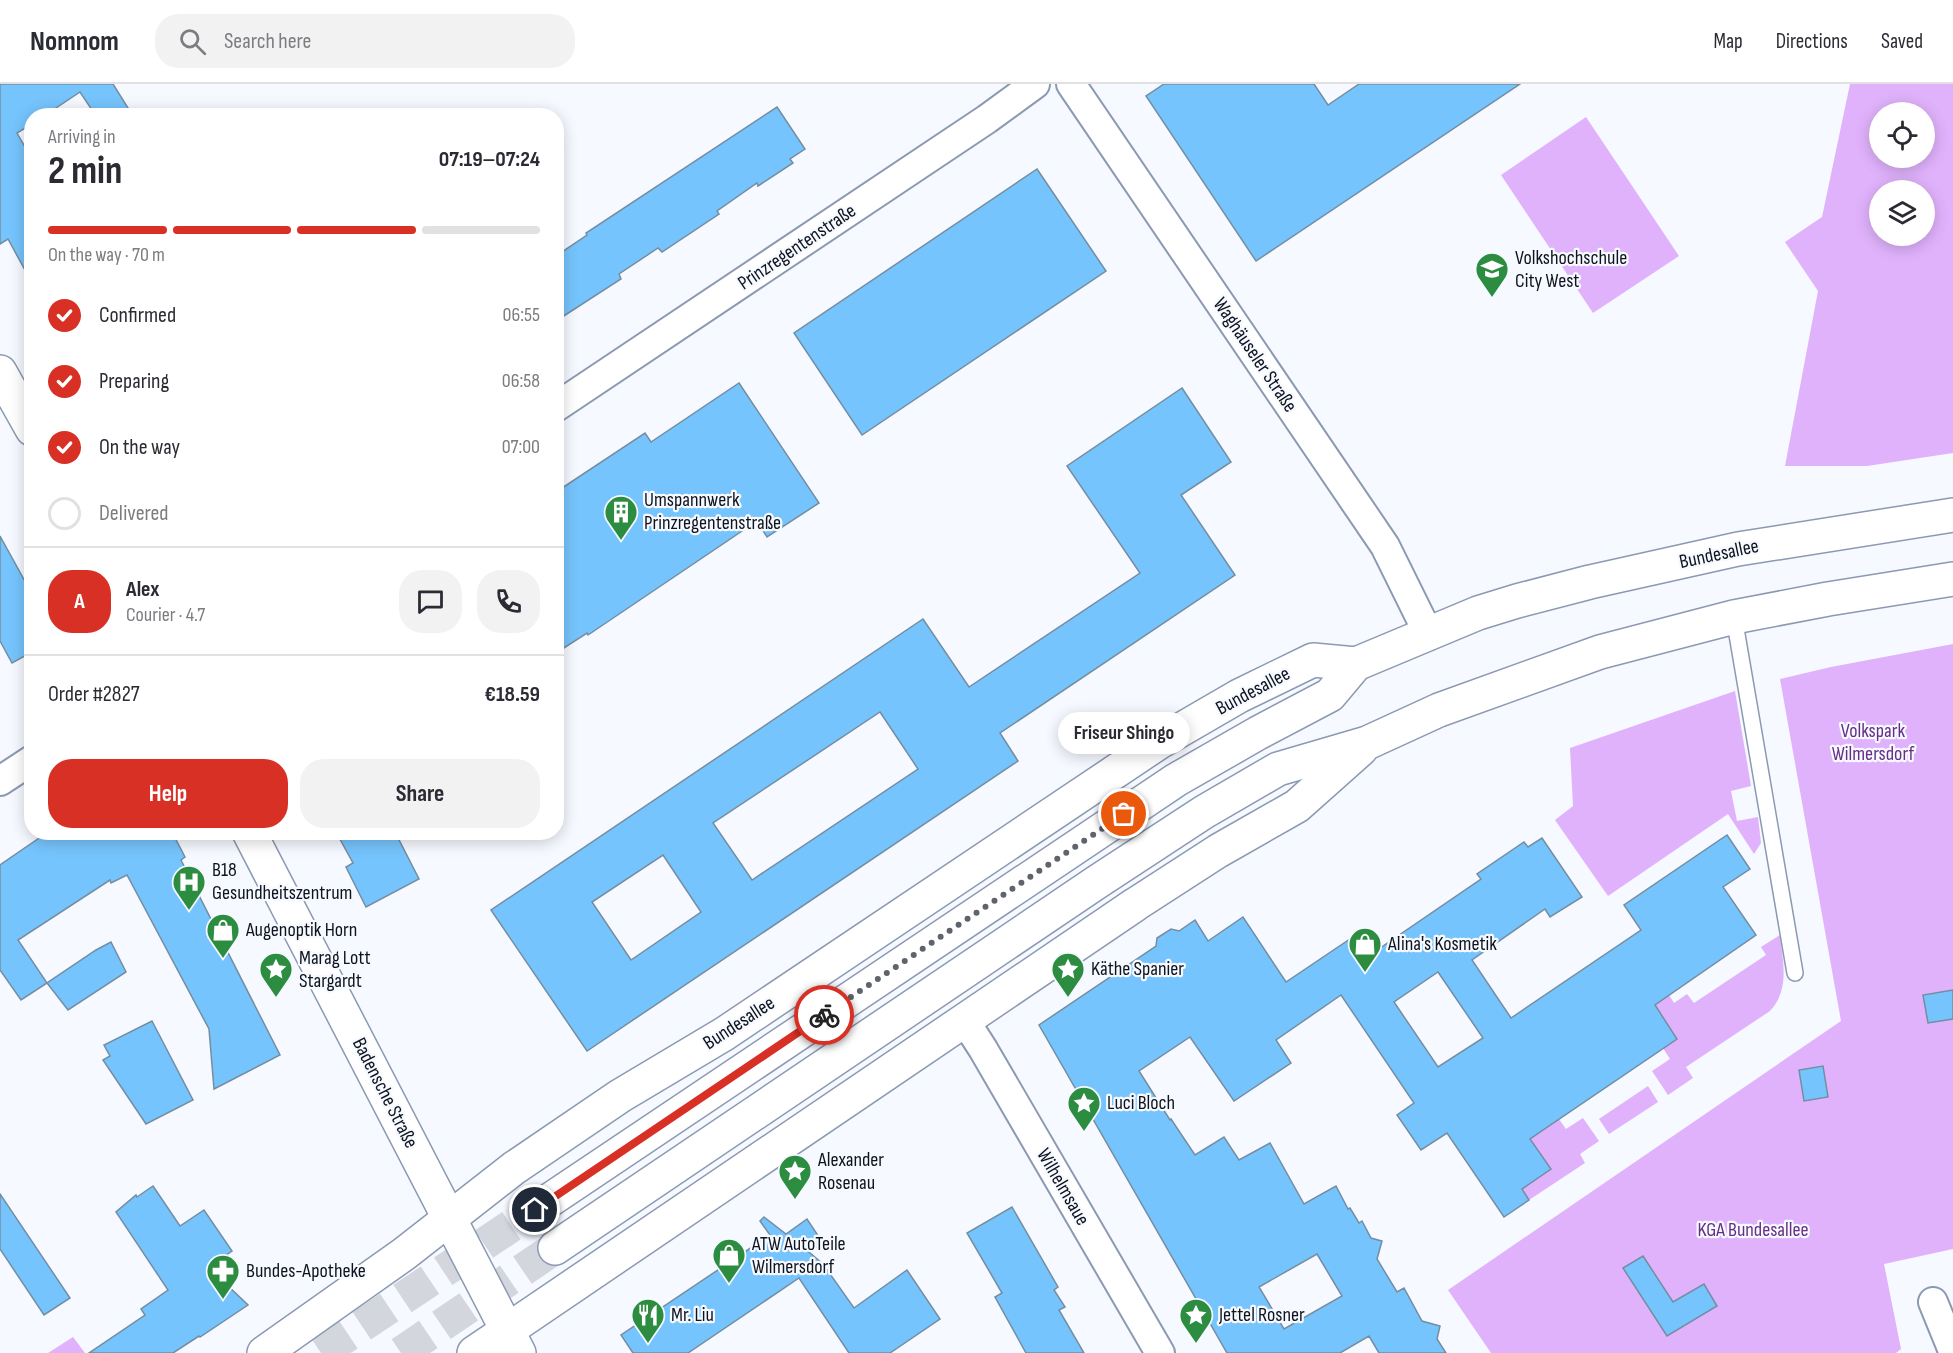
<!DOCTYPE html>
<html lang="en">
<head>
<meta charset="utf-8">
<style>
  :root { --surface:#fff; --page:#f2f2f3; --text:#2b2b33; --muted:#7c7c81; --line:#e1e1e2; --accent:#d93025 }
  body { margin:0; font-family:"Sofia Sans Condensed",sans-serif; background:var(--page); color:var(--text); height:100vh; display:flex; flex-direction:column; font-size:22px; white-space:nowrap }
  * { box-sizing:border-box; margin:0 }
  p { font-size:20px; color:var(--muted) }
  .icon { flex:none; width:33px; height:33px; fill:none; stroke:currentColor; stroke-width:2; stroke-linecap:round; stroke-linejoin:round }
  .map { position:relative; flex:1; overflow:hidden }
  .details { position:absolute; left:24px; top:24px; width:540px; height:732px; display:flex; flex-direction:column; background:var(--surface); border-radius:24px; box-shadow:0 3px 15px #0003 }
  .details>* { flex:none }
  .controls { position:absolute; left:1869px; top:18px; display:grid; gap:12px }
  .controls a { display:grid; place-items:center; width:66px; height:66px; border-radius:50%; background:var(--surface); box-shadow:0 3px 15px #0003; font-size:30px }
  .pin { position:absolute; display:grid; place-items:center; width:51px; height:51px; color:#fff; margin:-26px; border:3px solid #fff; border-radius:50%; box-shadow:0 2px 6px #0007 }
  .courier { position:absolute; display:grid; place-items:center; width:60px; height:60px; margin:-30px; border:4px solid #d93025; border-radius:50%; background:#fff; color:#222; box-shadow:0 2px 8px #0007 }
  .bubble { position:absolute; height:42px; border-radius:21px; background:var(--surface); box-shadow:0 3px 15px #0003; font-size:20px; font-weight:700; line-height:42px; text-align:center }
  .headline em { font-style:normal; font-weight:700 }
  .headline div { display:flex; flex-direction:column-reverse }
  .headline { display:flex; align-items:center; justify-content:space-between; height:102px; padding:0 24px }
  h1 { font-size:39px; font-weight:700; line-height:45px }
  .bar { display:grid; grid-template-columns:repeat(4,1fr); gap:9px 6px; align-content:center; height:72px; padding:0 24px }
  .bar i { height:8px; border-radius:4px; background:var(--line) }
  .bar .current { background:var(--accent) }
  .bar p { grid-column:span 4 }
  .line { display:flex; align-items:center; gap:15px; padding:0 24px; border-top:2px solid var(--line) }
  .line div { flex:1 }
  .round { display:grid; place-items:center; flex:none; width:63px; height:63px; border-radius:24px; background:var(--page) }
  ol { padding:0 24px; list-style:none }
  li { display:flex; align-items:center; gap:18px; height:66px }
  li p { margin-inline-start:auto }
  li .icon { padding:6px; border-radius:50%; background:var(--accent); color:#fff; stroke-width:4 }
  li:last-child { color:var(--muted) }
  li i { width:33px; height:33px; border:3px solid var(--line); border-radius:50% }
  .button { display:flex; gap:12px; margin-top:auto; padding:12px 24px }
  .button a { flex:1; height:69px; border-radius:24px; background:var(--accent); color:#fff; font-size:24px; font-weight:700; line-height:69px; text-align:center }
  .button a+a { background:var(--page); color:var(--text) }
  header { display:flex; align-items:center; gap:36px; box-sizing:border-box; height:84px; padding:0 30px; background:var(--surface); border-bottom:2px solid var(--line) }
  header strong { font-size:28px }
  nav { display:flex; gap:33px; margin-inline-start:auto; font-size:21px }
  .search { width:420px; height:54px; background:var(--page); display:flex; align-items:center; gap:15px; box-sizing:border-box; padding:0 21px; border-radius:24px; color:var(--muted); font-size:22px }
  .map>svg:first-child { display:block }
  .green { fill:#e0b2fc; fill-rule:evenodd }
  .building { fill:#76c4fd; stroke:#748da1; stroke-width:1.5; fill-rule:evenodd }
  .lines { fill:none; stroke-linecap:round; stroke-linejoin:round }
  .secondary-tunnel { stroke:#d3d6dd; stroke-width:33; stroke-dasharray:33 16; stroke-linecap:butt }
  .service-casing { stroke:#8c99b3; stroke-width:18 }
  .minor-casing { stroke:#8c99b3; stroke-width:32 }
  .tertiary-casing { stroke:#8c99b3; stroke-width:36 }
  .secondary-casing { stroke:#8c99b3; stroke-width:36 }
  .service { stroke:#fff; stroke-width:15 }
  .minor { stroke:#fff; stroke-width:28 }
  .tertiary { stroke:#fff; stroke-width:33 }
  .secondary { stroke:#fff; stroke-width:33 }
  .done { stroke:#5f646b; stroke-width:6; stroke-dasharray:0 10.8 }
  .route { stroke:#d93025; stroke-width:8 }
  .labels { text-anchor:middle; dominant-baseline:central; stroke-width:4.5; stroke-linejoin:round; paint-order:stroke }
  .street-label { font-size:20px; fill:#0e131c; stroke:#f6f9ff }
  .poi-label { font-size:20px; fill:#0e131c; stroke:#f6f9ff; text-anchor:start }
  .park-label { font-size:20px; fill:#672f84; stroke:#f6f9ff }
</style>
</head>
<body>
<header>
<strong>Nomnom</strong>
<div class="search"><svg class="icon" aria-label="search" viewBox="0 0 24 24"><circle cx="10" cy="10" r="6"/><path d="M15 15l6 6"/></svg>Search here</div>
<nav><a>Map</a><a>Directions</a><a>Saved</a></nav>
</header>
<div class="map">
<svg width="1953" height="1269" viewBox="0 0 1953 1269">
  <rect width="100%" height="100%" fill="#f6f9ff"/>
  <!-- green -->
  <g class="green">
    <path d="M1850,0h103v369l-86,13h-82l33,-175 -33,-49 37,-25zM1880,28h44v46h-44zM1924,106v46h-44v-46z"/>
    <polygon points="1586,33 1679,172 1593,229 1501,91"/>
    <polygon points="1953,560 1953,1165 1884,1180 1901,1265 1896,1269 1491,1269 1448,1206 1841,937 1780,595 1831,583"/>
    <polygon points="1735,607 1751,702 1731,707 1737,737 1758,733 1761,759 1754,770 1728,730 1608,812 1555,736 1573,722 1570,664"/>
    <path d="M1780,851c3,28 10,54 -10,76l-84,56 7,11 -25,17 -16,-24 18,-12 -7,-11 14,-9 -23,-34 15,-10 5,8 13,-9 7,9 72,-48 -5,-8z"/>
    <polygon points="1648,1002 1658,1018 1609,1050 1599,1035"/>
    <polygon points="1549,1021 1566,1045 1583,1034 1599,1057 1580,1070 1585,1079 1529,1116 1522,1105 1551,1085 1520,1040"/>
    <polygon points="73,1253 85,1269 48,1269"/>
  </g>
  <!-- building -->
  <g class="building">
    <polygon points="0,0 113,0 133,32 96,32 80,8 44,32 32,32 32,40 17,49 32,75 32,199 8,155 0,160"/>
    <polygon points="1164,0 1314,0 1328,21 1359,0 1520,0 1256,177 1146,12"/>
    <polygon points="777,23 805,65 790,75 793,79 758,102 757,99 717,127 719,130 662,168 658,164 619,190 621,195 556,237 556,172 587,151 586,149"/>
    <polygon points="1037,85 1106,187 862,351 794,249"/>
    <polygon points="739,299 819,419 767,453 757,437 588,551 587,549 556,569 556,408 645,349 651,358"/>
    <path d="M1182,304l49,74 -50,33 54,80 -235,158 18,28 -431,290 -96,-141 432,-291 46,68 171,-114 -73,-107zM880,628l38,57 -166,111 -39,-57zM663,771l38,57 -70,48 -39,-58z"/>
    <polygon points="0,452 32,510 32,568 12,579 0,557"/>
    <polygon points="48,748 172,748 185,773 181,776 280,971 214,1005 209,945 127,791 111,799 110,796 18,856 47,899 21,916 0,886 0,781"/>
    <polygon points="336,748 395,748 419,795 366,823 346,783 353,779"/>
    <path d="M1727,751l23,34 -27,18 33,48 -101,70 22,34 -147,100 21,30 -29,20 7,11 -25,17 -57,-84 -26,17 -24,-35 17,-12 -73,-108 -65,45 15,23 -57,38 -44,-64 -51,34 31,49 1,-1 24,36 29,-18 15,23 31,-17 34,61 32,-18 12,23 2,-1 9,15 3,-2 9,17 11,3 -5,18 20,33 7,-4 18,33 18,5 -3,13 9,14h-67l-10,-17 -29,17h-113l-188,-328 117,-79 1,-8 14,-9 8,2 16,-11 13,21 35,-24 43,65 64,-43 14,20 117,-80 -4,-5 47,-32 4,5 14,-9 40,59 -32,20 -5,-8 -73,51 39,58 130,-88 -17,-25zM1438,888l45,66 -45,29 -44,-65zM1317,1170l25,42 -58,33 -25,-42z"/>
    <polygon points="111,858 126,888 68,926 47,899 96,866"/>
    <polygon points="1953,906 1953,935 1928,939 1923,911"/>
    <polygon points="152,937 193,1016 146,1040 103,976 110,972 104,961"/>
    <polygon points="1823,982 1828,1013 1804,1017 1799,986"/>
    <polygon points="153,1102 180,1142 204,1126 232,1167 208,1183 248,1221 200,1253 199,1252 173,1269 89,1269 145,1231 141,1225 168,1206 116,1128 136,1111 137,1113"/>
    <polygon points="0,1110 70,1214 44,1231 0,1165"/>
    <polygon points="1012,1123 1058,1203 1054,1206 1065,1223 1059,1226 1084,1269 1026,1269 995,1213 1002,1209 967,1149"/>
    <polygon points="764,1133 786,1150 807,1135 823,1159 809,1168 823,1180 854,1224 907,1186 940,1235 890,1269 849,1269 799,1194 688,1269 633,1269 621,1251 770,1151 760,1137"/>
    <polygon points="1643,1172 1673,1218 1704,1200 1717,1222 1667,1252 1623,1184"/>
  </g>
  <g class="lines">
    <!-- secondary-tunnel -->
    <g class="secondary-tunnel">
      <polyline points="321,1269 535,1126"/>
      <polyline points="401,1269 555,1164"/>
    </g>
    <defs>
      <polyline id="service" points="1734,533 1795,889"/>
      <g id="minor">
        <polyline points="1071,0 1385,462 1428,549"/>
        <polyline points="556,323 987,35 1035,0"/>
        <polyline points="0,697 32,676"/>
        <polyline points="965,937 983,965 1160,1269"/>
        <polyline points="1933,1218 1953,1267"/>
      </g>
      <g id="tertiary">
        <polyline points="0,288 32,345"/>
        <polyline points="249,748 519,1269"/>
      </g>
      <g id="secondary">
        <polyline points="535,1126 1176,696 1258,649 1330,611 1356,580 1478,529 1517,517 1590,498 1738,465 1953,431"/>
        <polyline points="555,1164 1097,798 1204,728 1278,685 1367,659 1439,626 1600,568 1734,533 1828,515 1953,495"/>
        <polyline points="264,1269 404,1170 514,1084 620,1012 724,950 1158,659 1239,612 1313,576 1356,580"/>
        <polyline points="474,1269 1136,820 1218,767 1297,722 1361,665"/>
      </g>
    </defs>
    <!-- service casing -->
    <use href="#service" class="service-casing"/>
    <!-- minor casing -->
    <use href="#minor" class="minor-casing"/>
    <!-- tertiary casing -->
    <use href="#tertiary" class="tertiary-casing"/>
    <!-- secondary casing -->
    <use href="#secondary" class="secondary-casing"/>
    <!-- service -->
    <use href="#service" class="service"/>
    <!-- minor -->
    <use href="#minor" class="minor"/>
    <!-- tertiary -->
    <use href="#tertiary" class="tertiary"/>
    <!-- secondary -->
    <use href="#secondary" class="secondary"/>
  </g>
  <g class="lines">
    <!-- done -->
    <polyline class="done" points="824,931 1124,730"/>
    <!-- route -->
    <polyline class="route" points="535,1126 824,931"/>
  </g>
  <!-- icons -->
  <defs>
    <symbol id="school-pin" viewBox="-11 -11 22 30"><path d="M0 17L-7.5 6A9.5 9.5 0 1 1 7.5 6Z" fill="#2c8d41" stroke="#f6f9ff"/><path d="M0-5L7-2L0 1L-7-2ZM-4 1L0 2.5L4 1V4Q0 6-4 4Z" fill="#fff"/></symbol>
    <symbol id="building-pin" viewBox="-11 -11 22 30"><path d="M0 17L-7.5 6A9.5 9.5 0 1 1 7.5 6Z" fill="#2c8d41" stroke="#f6f9ff"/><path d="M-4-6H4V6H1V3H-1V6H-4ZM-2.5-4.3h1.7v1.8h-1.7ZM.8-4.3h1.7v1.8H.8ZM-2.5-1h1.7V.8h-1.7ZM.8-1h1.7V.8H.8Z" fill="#fff"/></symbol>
    <symbol id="hospital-pin" viewBox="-11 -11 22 30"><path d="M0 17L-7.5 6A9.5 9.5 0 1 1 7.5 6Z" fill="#2c8d41" stroke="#f6f9ff"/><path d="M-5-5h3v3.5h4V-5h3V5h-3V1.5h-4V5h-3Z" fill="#fff"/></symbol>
    <symbol id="shop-pin" viewBox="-11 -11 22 30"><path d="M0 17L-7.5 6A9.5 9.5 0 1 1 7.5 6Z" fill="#2c8d41" stroke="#f6f9ff"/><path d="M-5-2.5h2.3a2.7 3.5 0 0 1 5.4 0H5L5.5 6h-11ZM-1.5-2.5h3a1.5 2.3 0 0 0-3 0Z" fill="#fff"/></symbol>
    <symbol id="sight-pin" viewBox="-11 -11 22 30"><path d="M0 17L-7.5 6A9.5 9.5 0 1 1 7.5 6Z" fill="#2c8d41" stroke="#f6f9ff"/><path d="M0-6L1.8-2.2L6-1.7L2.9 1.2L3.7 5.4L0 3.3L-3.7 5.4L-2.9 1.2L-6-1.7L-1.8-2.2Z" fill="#fff"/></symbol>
    <symbol id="pharmacy-pin" viewBox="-11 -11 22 30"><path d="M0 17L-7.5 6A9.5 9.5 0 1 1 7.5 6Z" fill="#2c8d41" stroke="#f6f9ff"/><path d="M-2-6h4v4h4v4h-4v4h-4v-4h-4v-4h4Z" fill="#fff"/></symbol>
    <symbol id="restaurant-pin" viewBox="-11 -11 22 30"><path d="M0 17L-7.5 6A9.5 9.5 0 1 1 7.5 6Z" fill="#2c8d41" stroke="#f6f9ff"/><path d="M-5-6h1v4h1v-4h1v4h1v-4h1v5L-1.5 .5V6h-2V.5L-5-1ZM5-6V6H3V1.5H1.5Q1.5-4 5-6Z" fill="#fff"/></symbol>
  </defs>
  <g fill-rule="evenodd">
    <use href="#school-pin" x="1473" y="166" width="38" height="52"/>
    <use href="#building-pin" x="602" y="409" width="38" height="52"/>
    <use href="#hospital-pin" x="170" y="779" width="38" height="52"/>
    <use href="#shop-pin" x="204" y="827" width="38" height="52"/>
    <use href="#shop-pin" x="1346" y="841" width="38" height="52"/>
    <use href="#sight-pin" x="257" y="866" width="38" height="52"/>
    <use href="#sight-pin" x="1049" y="866" width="38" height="52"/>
    <use href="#sight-pin" x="1065" y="1000" width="38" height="52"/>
    <use href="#sight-pin" x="776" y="1068" width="38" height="52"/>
    <use href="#shop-pin" x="710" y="1152" width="38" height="52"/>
    <use href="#pharmacy-pin" x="204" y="1168" width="38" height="52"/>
    <use href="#restaurant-pin" x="629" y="1212" width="38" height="52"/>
    <use href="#sight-pin" x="1177" y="1212" width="38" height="52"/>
  </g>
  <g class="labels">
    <!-- street labels -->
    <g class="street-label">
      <text transform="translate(797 163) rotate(-34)">Prinzregentenstraße</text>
      <text transform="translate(1255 271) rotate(56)">Waghäuseler Straße</text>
      <text transform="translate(1719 470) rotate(-12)">Bundesallee</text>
      <text transform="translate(1253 607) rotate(-28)">Bundesallee</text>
      <text transform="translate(739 939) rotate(-33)">Bundesallee</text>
      <text transform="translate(385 1009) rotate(63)">Badensche Straße</text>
      <text transform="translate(1063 1103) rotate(60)">Wilhelmsaue</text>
    </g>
    <!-- poi labels -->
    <g class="poi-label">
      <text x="1515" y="174">Volkshochschule<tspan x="1515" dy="23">City West</tspan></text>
      <text x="644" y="416">Umspannwerk<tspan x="644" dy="23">Prinzregentenstraße</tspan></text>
      <text x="212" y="786">B18<tspan x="212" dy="23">Gesundheitszentrum</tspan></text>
      <text x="246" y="846">Augenoptik Horn</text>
      <text x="1388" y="860">Alina's Kosmetik</text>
      <text x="299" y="874">Marag Lott<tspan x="299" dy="23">Stargardt</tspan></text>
      <text x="1091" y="885">Käthe Spanier</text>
      <text x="1107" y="1019">Luci Bloch</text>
      <text x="818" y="1076">Alexander<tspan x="818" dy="23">Rosenau</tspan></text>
      <text x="752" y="1160">ATW AutoTeile<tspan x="752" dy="23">Wilmersdorf</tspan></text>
      <text x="246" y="1187">Bundes-Apotheke</text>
      <text x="671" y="1231">Mr. Liu</text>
      <text x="1219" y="1231">Jettel Rosner</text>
    </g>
    <!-- park labels -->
    <g class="park-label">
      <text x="1873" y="647">Volkspark<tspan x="1873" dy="23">Wilmersdorf</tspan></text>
      <text x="1753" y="1146">KGA Bundesallee</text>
    </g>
  </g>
</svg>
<div class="controls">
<a><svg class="icon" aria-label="locate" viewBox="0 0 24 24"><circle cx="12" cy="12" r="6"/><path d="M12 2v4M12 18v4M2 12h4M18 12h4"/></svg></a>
<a><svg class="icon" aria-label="layers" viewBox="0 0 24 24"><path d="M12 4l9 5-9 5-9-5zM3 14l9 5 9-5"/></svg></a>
</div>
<div class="pin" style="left:1124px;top:730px;background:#ea580c"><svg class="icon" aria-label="bag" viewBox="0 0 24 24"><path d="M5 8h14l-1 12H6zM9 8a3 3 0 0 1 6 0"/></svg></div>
<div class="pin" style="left:535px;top:1126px;background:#1f2937"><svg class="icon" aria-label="home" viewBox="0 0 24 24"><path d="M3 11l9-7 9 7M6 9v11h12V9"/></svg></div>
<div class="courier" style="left:824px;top:931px"><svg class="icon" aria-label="bike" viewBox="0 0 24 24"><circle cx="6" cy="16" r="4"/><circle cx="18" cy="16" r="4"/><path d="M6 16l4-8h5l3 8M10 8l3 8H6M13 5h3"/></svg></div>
<div class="bubble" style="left:1058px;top:628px;width:132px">Friseur Shingo</div>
<section class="details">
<div class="headline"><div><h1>2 min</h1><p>Arriving in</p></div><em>07:19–07:24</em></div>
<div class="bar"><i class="current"></i><i class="current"></i><i class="current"></i><i></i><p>On the way · 70 m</p></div>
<ol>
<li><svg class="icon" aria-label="check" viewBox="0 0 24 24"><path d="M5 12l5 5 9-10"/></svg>Confirmed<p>06:55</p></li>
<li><svg class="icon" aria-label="check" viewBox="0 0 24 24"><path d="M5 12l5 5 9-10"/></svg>Preparing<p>06:58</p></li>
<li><svg class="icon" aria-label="check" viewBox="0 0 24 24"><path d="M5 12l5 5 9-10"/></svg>On the way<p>07:00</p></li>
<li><i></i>Delivered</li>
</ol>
<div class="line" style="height:108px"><b class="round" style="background:var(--accent);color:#fff">A</b><div><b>Alex</b><p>Courier · 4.7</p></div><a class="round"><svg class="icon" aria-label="chat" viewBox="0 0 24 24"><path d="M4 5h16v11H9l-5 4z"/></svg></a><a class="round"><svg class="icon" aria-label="phone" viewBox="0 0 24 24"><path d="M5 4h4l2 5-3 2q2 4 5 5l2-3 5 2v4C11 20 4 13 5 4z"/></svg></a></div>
<div class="line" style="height:78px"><div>Order #2827</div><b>€18.59</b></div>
<div class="button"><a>Help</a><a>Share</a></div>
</section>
</div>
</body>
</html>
